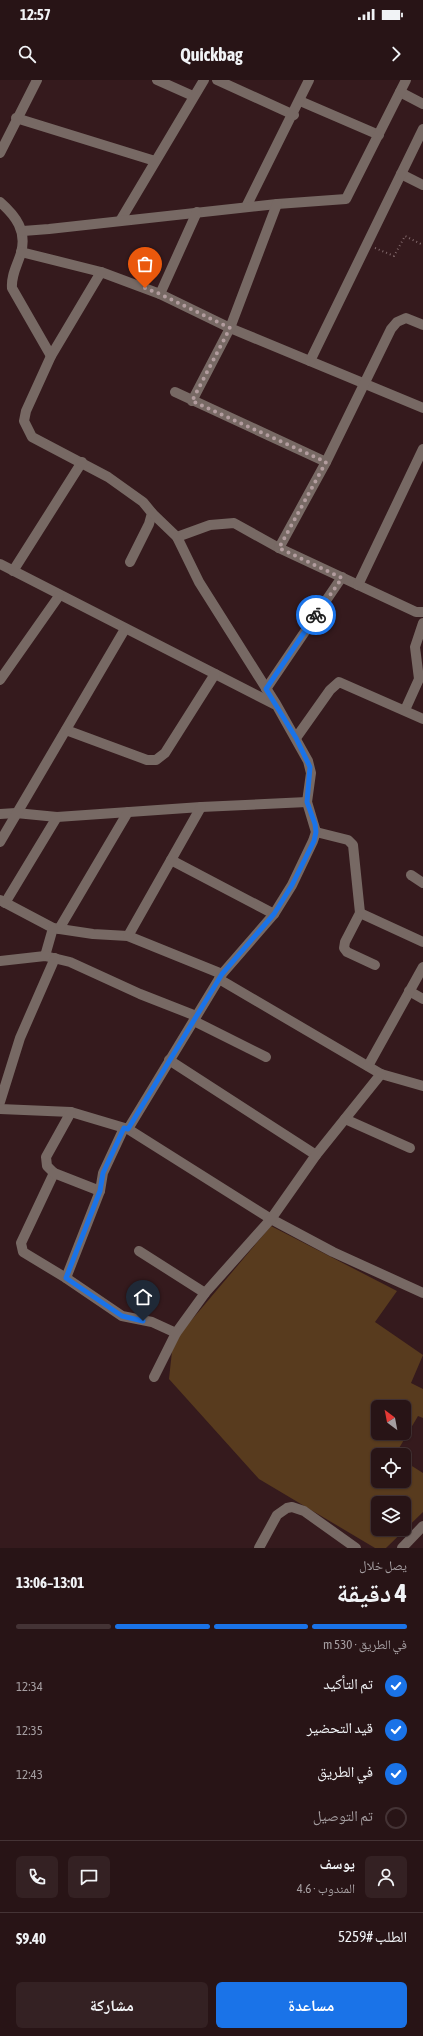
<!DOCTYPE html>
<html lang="ar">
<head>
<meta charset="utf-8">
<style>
  :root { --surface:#281416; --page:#342123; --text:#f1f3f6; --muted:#a59ea1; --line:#443335; --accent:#1a73e8 }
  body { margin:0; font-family:"Asap Condensed","Noto Naskh Arabic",sans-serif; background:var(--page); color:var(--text); direction:rtl; height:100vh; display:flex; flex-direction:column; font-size:15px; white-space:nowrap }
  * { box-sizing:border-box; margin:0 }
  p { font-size:13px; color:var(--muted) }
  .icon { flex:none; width:22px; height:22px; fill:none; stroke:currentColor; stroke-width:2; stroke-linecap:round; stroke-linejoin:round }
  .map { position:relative; height:1468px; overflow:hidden; direction:ltr }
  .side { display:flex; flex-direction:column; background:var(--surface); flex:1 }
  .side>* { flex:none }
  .needle { width:26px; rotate:328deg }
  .controls { position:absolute; left:371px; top:1320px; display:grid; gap:8px }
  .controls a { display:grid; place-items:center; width:40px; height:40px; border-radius:6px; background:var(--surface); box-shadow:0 1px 3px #0004,0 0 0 1px var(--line); font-size:20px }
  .pin { position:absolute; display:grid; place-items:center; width:34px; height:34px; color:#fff; margin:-41px -17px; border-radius:50% 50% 50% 0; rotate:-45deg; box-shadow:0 0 4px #0007 }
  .pin .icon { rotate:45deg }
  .courier { position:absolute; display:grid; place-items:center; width:40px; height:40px; margin:-20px; border:3px solid #1a73e8; border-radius:50%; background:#fff; color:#222; box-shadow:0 1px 5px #0007 }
  .summary em { font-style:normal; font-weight:700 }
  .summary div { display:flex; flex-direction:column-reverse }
  .summary { display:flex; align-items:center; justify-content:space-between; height:68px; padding:0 16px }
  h1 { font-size:26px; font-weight:700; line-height:30px }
  .bar { display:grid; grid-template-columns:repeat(4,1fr); gap:6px 4px; align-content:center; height:48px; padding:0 16px }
  .bar i { height:5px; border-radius:3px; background:var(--line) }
  .bar .active { background:var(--accent) }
  .bar p { grid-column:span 4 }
  .line { display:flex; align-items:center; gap:10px; padding:0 16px; border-top:1px solid var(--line) }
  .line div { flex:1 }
  .round { display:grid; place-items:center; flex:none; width:42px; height:42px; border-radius:6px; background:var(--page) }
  ol { padding:0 16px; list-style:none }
  li { display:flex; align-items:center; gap:12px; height:44px }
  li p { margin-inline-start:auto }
  li .icon { padding:4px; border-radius:50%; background:var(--accent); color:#fff; stroke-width:4 }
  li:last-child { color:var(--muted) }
  li i { width:22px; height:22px; border:2px solid var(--line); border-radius:50% }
  .primary-button { display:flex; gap:8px; margin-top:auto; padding:8px 16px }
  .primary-button a { flex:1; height:46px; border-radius:6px; background:var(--accent); color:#fff; font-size:16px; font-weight:700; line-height:46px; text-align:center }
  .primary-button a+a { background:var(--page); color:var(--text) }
  .status { display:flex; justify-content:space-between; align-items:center; height:28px; padding:0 20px; background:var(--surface); direction:ltr }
  .status svg { height:11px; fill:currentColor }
  header { display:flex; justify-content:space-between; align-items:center; height:52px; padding:0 16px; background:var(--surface); font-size:18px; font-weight:700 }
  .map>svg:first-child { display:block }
  .green { fill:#583b1e; fill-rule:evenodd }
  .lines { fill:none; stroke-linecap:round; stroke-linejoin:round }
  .path { stroke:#826a6c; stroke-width:2; stroke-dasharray:1 3; stroke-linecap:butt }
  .minor { stroke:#776964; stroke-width:10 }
  .done { stroke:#b29c9e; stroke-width:4; stroke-dasharray:0 7.2 }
  .route { stroke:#1a73e8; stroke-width:5 }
</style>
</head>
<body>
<div class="status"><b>12:57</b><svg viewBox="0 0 49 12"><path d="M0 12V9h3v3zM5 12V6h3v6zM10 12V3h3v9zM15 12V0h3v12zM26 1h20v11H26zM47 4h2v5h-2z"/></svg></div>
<header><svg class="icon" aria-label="forward" viewBox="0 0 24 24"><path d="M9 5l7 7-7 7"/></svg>Quickbag<svg class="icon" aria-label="search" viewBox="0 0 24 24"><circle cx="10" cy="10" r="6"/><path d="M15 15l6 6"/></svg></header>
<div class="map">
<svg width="423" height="1468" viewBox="0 0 423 1468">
  <rect width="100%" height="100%" fill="#351a1d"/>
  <!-- green -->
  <path class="green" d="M271,1146l126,65 -22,31 48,33 -12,28 12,6v29l-5,-2 -23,39h-17v26h26v-20l19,12v39l-37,36h-11l-116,-69 -90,-100 4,-37zM378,1327h26v26h-26zM378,1423h26v26h-26z"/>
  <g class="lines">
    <!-- path -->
    <polyline class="path" points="375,168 394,176 405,156 423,165"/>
    <!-- minor -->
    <g class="minor">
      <polyline points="157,0 193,16"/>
      <polyline points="217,0 294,35"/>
      <polyline points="400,12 423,24"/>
      <polyline points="300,21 379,55"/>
      <polyline points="16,38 155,81"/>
      <polyline points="0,73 37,0"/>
      <polyline points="401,94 423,105"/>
      <path d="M0,122c16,14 27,29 21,51 -4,13 -10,22 -9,35l39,68"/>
      <polyline points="246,127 309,0"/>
      <polyline points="120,141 204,0"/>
      <polyline points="23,151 49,149 277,124 346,119 406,0"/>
      <polyline points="21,172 101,192 160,214 230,248 423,328"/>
      <polyline points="101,192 51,276 26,331 24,341 32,357 108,397 143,422 152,433 149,444 130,482"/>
      <polyline points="160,214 197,132"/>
      <polyline points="310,281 423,49"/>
      <polyline points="175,312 326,382"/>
      <polyline points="192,321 230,248 277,124"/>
      <polyline points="177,457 210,445 234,443 279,468 416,532 423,532"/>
      <polyline points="279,468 326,382 391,249 397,242 406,238 423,245"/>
      <polyline points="0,484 274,624"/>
      <polyline points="13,491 82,382"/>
      <polyline points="358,505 423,369"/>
      <polyline points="0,600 59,516"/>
      <polyline points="266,609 342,497"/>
      <polyline points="405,630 419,599 415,567 423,543"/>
      <polyline points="66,650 147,680 156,680 165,673 215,594"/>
      <polyline points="296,658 330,610 339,602 423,639"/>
      <polyline points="0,734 16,733 57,737 201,727 307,722"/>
      <polyline points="316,752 348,760 353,765 360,833 345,862 344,868 347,872 375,885"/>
      <polyline points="0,762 125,549"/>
      <polyline points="171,780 274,834"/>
      <polyline points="411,795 423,803"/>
      <polyline points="0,820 53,848 93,854 128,856 222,894"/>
      <polyline points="5,823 57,737"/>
      <polyline points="360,833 423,862"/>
      <polyline points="59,849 128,732"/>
      <polyline points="128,856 201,727"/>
      <polyline points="45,876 53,848"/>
      <polyline points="0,881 45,876 70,882 140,914 196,936"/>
      <polyline points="219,899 381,994 423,1006"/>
      <polyline points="409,911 423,919"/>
      <polyline points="194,941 266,977"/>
      <polyline points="169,980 316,1075"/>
      <polyline points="368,986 423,887"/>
      <polyline points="0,1022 20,958 55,878"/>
      <polyline points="0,1029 71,1032 128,1049 271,1139 333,1172 423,1213"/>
      <polyline points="71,1032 46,1077 47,1086 54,1093 21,1163 23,1172 66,1198 122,1236 152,1242 176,1253"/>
      <polyline points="345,1039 410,1068"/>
      <polyline points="128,1049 222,894 274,834 292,805 313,761 316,752 307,722 311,693 308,681 276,624 199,502 177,457 152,433"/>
      <polyline points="54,1093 100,1111"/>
      <polyline points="139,1171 205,1213"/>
      <polyline points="66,1198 100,1111 103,1093 124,1048"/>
      <polyline points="154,1297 176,1253 205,1213 271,1139 316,1075 381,994"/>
      <polyline points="259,1468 277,1435 287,1428 292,1427 304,1431 356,1468"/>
      <polyline points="402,1468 423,1446"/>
    </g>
  </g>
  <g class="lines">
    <!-- done -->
    <polyline class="done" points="145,208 160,214 230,248 192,321 326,382 279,468 342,498 316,535"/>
    <!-- route -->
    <polyline class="route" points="143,1241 122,1236 66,1198 100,1111 103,1093 124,1048 128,1049 222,894 274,834 292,805 314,761 316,752 315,744 307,722 310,687 296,658 266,609 316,535"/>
  </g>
</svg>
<div class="controls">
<a><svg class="needle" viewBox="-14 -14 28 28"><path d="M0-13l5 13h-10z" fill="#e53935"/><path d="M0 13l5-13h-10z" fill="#a59ea1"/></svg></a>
<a><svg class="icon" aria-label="locate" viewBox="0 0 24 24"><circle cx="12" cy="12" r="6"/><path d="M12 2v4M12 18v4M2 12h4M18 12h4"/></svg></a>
<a><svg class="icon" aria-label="layers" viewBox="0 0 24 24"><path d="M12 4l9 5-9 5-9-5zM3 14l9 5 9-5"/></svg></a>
</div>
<div class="pin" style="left:145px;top:208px;background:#ea580c"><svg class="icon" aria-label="bag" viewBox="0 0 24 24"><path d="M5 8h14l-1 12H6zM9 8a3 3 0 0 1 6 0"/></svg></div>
<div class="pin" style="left:143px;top:1241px;background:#1f2937"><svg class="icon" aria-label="home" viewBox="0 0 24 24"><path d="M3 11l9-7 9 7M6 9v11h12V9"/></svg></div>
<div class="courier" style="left:316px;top:535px"><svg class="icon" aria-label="bike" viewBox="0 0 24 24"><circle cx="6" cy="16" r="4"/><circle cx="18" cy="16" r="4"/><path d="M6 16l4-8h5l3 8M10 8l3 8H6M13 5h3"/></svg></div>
</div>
<section class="side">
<div class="summary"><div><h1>4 دقيقة</h1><p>يصل خلال</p></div><em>13:01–13:06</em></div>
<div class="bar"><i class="active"></i><i class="active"></i><i class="active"></i><i></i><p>في الطريق · 530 m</p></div>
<ol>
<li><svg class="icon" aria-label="check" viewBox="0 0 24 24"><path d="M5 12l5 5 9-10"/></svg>تم التأكيد<p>12:34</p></li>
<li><svg class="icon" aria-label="check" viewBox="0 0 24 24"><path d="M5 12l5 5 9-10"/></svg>قيد التحضير<p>12:35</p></li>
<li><svg class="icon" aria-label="check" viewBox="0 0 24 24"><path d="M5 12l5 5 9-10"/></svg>في الطريق<p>12:43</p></li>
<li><i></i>تم التوصيل</li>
</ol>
<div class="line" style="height:72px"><a class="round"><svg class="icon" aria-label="person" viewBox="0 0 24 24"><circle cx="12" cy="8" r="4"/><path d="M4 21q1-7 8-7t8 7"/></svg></a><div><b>يوسف</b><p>المندوب · 4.6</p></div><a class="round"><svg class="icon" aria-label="chat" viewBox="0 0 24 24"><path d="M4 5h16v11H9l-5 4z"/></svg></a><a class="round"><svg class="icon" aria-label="phone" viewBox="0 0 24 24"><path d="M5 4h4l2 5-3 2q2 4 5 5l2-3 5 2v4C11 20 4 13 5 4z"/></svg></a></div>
<div class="line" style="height:52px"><div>الطلب #5259</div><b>$9.40</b></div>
<div class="primary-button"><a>مساعدة</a><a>مشاركة</a></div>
</section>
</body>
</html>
